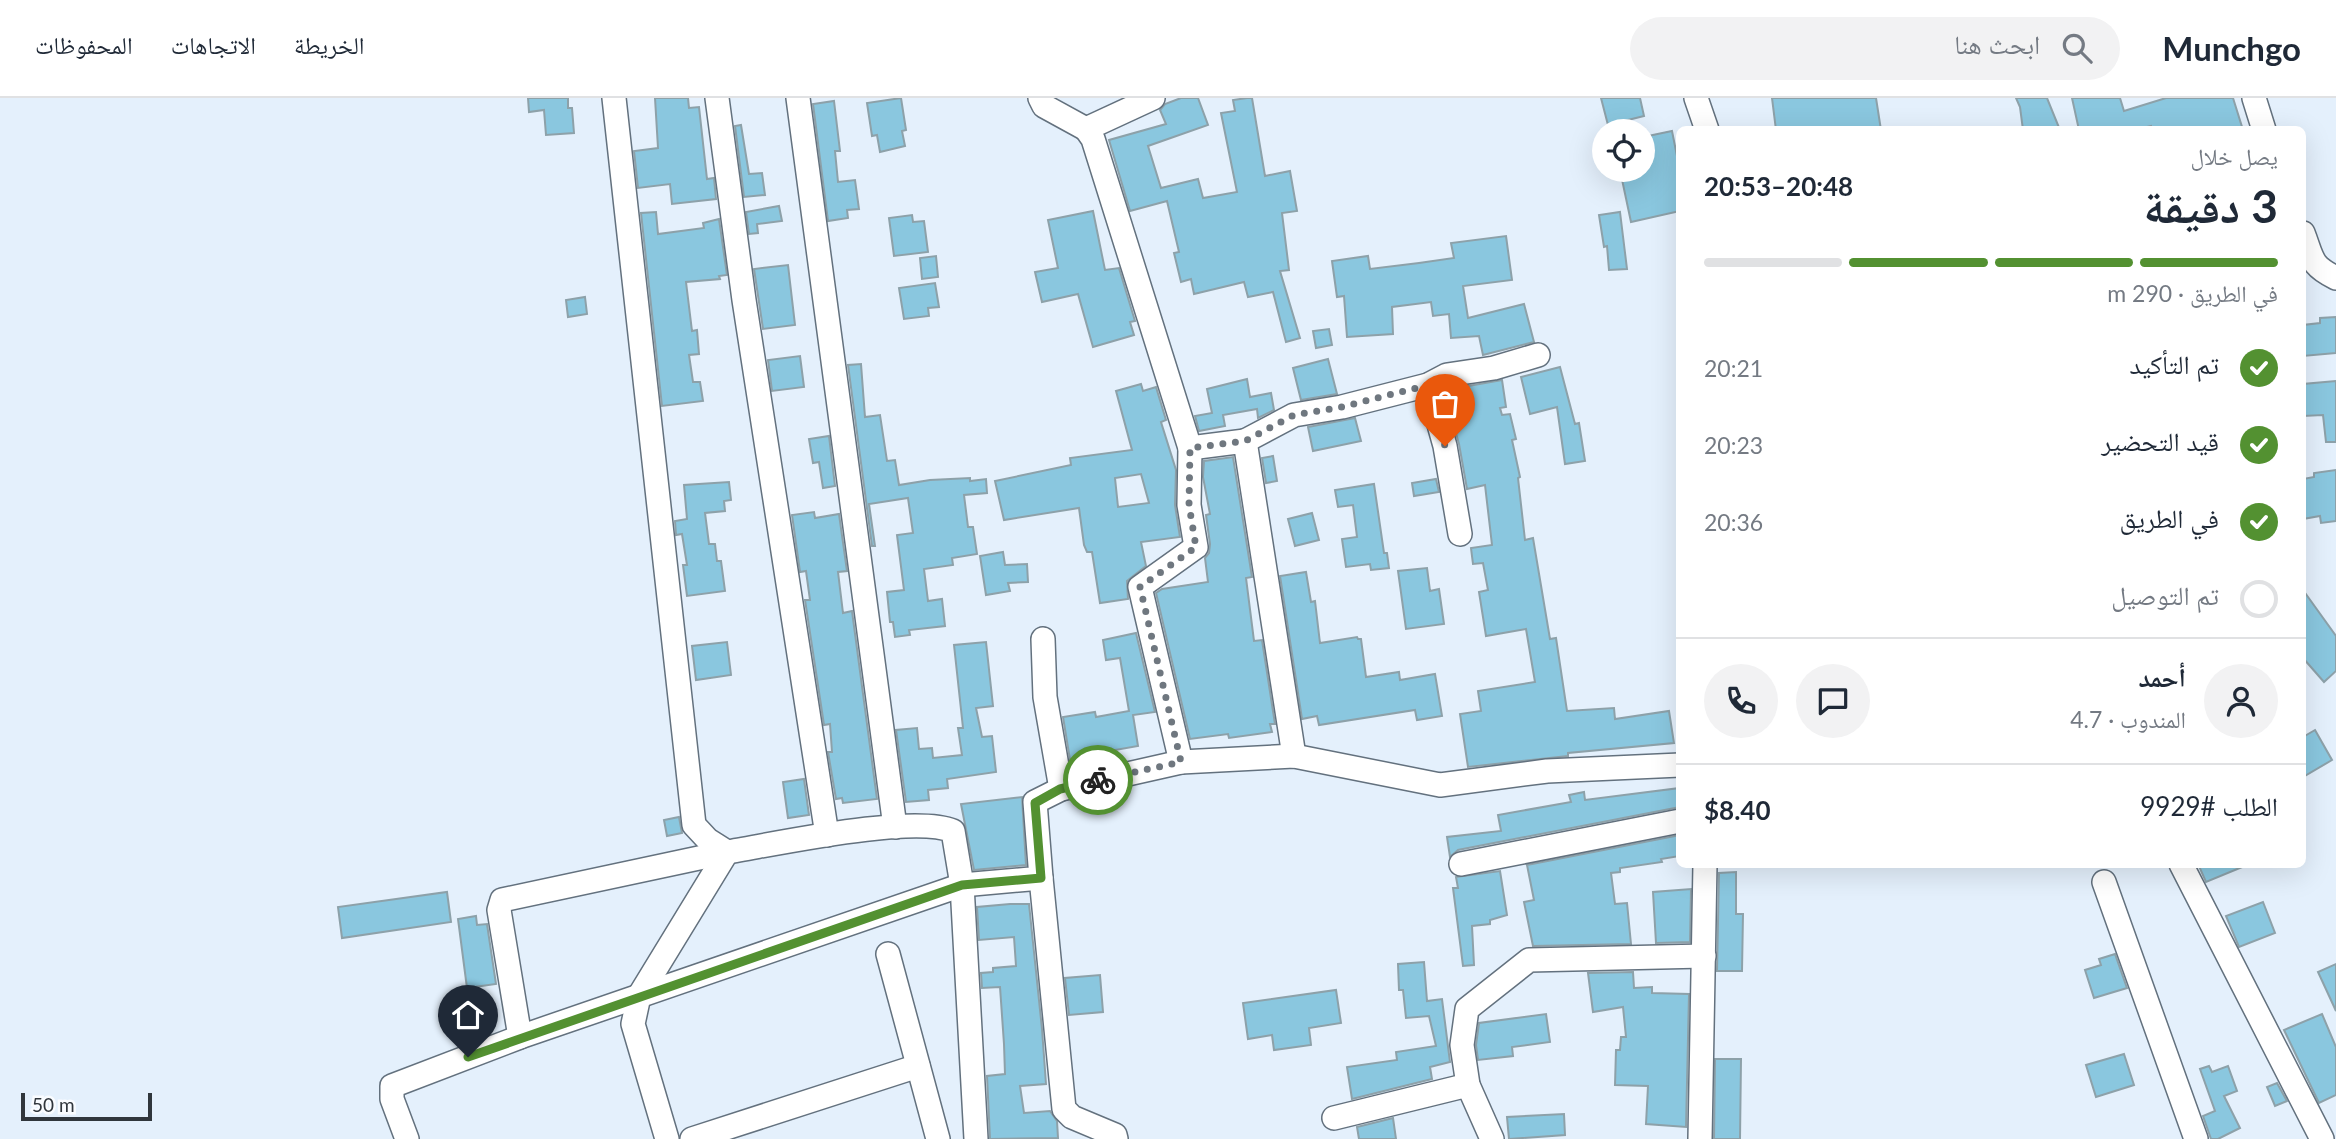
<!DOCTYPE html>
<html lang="ar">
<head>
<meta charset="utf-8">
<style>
  :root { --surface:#fff; --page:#f2f2f3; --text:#1f2937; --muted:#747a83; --line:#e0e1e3; --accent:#539131 }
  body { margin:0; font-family:Lato,"Noto Naskh Arabic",sans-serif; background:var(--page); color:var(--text); direction:rtl; height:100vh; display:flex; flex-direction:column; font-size:26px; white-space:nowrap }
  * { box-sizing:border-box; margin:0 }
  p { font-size:23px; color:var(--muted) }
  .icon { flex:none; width:38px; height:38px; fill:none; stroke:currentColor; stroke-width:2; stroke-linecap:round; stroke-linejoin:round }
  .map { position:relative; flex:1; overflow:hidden; direction:ltr }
  .details { position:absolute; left:1676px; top:28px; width:630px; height:742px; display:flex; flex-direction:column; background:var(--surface); border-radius:10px; box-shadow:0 7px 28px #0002; direction:rtl }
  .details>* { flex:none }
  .fabs { position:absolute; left:1592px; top:21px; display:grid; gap:14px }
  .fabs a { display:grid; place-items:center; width:63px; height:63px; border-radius:50%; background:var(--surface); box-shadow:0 7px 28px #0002; font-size:35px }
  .scale { position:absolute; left:21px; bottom:18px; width:131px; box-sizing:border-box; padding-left:7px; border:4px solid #30363c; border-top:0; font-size:19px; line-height:24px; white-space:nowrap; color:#30363c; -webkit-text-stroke:5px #f9fcff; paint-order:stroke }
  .pin { position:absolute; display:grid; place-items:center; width:60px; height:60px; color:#fff; margin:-72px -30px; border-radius:50% 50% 50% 0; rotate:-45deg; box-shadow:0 0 7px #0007 }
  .pin .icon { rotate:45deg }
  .courier { position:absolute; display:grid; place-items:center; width:70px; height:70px; margin:-35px; border:5px solid #539131; border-radius:50%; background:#fff; color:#222; box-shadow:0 2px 9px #0007 }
  .overview em { font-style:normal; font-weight:700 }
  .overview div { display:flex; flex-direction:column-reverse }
  .overview { display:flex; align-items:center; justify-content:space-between; height:119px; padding:0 28px }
  h1 { font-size:46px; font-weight:700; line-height:52px }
  .bar { display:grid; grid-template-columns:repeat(4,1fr); gap:10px 7px; align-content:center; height:84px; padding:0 28px }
  .bar i { height:9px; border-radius:5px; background:var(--line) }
  .bar .selected { background:var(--accent) }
  .bar p { grid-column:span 4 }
  .line { display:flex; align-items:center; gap:18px; padding:0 28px; border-top:2px solid var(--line) }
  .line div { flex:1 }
  .round { display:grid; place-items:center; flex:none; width:74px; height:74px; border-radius:37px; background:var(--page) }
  ol { padding:0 28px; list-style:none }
  li { display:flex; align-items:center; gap:21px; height:77px }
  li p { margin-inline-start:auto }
  li .icon { padding:7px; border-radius:50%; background:var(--accent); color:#fff; stroke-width:4 }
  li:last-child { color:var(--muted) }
  li i { width:38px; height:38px; border:4px solid var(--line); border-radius:50% }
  header { display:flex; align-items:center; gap:42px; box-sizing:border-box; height:98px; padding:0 35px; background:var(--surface); border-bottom:2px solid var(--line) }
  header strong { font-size:33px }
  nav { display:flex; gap:38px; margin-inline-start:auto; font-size:24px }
  .search { width:490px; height:63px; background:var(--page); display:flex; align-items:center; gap:18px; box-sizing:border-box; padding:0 24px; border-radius:38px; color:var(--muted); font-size:26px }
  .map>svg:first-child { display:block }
  .building { fill:#8ac7df; stroke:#8da1a9; stroke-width:2; fill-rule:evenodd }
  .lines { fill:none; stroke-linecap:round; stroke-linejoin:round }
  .minor-casing { stroke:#63717e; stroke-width:26 }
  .minor { stroke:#fff; stroke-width:23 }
  .done { stroke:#6f777f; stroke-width:7; stroke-dasharray:0 12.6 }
  .route { stroke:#539131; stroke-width:9 }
</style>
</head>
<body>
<header>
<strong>Munchgo</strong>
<div class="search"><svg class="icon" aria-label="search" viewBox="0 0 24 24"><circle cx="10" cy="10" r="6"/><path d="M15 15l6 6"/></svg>ابحث هنا</div>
<nav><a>الخريطة</a><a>الاتجاهات</a><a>المحفوظات</a></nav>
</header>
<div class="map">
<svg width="2336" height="1041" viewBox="0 0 2336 1041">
  <rect width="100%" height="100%" fill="#e4f0fc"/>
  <!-- building -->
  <g class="building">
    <polygon points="528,0 568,0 568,10 572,10 574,35 546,37 544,12 529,14"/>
    <polygon points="655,0 688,0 689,10 699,9 707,81 714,80 716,101 672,106 670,86 638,90 634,53 658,50"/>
    <polygon points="901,0 906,32 902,33 905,48 880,54 877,37 872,38 867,5"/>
    <polygon points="1181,0 1198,0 1208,27 1148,48 1161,90 1198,81 1203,100 1237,94 1221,15 1235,13 1233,2 1247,0 1252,0 1265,78 1290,73 1297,113 1282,115 1289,172 1280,173 1300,240 1286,244 1273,194 1248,199 1244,184 1194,196 1191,181 1181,184 1174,155 1179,154 1167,103 1130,113 1109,42 1166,26 1160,12 1165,6"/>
    <polygon points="1601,0 1640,0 1644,18 1608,27"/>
    <polygon points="1772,0 1876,0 1881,32 1776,32"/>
    <polygon points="2016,0 2047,0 2060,32 2023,32 2020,9"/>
    <polygon points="2072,0 2120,0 2124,13 2166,0 2233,0 2243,32 2152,32 2151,28 2135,32 2079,32"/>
    <polygon points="834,3 840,53 835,53 838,84 855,82 859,111 847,112 848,120 828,123 813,6"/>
    <polygon points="741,27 749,76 762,75 765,97 744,99 735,28"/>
    <polygon points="1672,33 1680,73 1680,113 1631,124 1620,72 1643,72 1643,39"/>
    <polygon points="779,108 782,123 757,126 758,135 749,136 746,114"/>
    <polygon points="1093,113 1105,172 1119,170 1135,223 1130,224 1134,237 1093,249 1078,196 1042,204 1035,174 1058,170 1048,122"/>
    <polygon points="656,114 658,136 704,130 703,125 719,121 727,177 719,178 720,181 686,184 692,233 697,232 699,256 689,257 693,284 700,284 703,303 662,308 641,115"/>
    <polygon points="1620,114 1627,171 1609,172 1607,148 1604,149 1599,117"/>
    <polygon points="912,117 913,124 924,123 928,154 894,158 889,120"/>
    <polygon points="1506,138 1512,182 1463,188 1468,220 1524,206 1534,244 1483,257 1479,238 1451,240 1449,216 1433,218 1431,204 1392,209 1393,236 1347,239 1344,198 1337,199 1332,163 1368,158 1370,171 1419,165 1454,160 1451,145"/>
    <polygon points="936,158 938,179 922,181 920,160"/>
    <polygon points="788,167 795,227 763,231 754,171"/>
    <polygon points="935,185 939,209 928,210 929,218 904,221 899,190"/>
    <polygon points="585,199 587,216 568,219 566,202"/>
    <polygon points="2336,219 2336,255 2303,258 2303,227 2320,225 2320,220"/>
    <polygon points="1329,231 1332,247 1316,250 1313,233"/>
    <polygon points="800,258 804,289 772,293 768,262"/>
    <polygon points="1328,261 1337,296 1301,302 1293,270"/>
    <polygon points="861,266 865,319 880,317 887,363 895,362 899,387 930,382 970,380 970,383 986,381 987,395 964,397 968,429 973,429 977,456 952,460 953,467 924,471 928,503 942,501 945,528 909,532 910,537 895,539 893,524 890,524 887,494 904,492 897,437 913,435 908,400 869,406 875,448 872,448 848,267"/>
    <polygon points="1560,269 1575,326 1579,325 1585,363 1565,366 1557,309 1530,316 1521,279"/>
    <polygon points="1247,281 1250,299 1271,295 1274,312 1258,320 1257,311 1223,317 1225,328 1199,333 1195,318 1212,315 1207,291"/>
    <polygon points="1502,282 1506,309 1500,310 1502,317 1510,316 1516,341 1512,342 1520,379 1518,380 1525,442 1533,440 1550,541 1556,540 1567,613 1614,610 1615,621 1669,613 1674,645 1568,655 1568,658 1468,669 1460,616 1481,613 1478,593 1535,584 1526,531 1486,538 1479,494 1488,492 1483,465 1473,466 1471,450 1492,447 1485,387 1467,391 1459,346 1449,310 1460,308 1457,290"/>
    <polygon points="2336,283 2336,344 2326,344 2323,317 2303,318 2303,286"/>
    <path d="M1141,286l2,7 13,-4 10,33 -5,2 15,48 -1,35 5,32 -39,5 5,24 -19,15 1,18 -28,4 -8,-51h-5l-3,-7 -5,-37 -75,12 -9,-39 76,-16 -1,-7 62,-8 -16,-59zM1141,376l8,29 -31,4 -3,-29z"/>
    <polygon points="1355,320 1361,343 1313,353 1308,329"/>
    <polygon points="829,338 835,388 823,390 819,364 813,365 809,341"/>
    <polygon points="1273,358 1277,383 1266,385 1262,360"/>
    <polygon points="1233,359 1252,479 1246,480 1254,543 1262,542 1275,626 1270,626 1272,634 1229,640 1228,636 1190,641 1156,495 1162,491 1208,484 1205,460 1209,455 1210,446 1206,417 1210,416 1203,379 1204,363"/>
    <polygon points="2336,372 2336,423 2321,425 2320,418 2303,421 2303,381 2314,379 2314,375"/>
    <polygon points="1436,381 1439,394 1414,398 1412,385"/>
    <polygon points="729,384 731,402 724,403 725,413 705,415 709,446 715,446 717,463 721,463 725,493 687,498 683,467 687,467 682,436 676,437 675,423 687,421 684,387"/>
    <polygon points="1374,386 1384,455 1387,455 1389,470 1371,472 1370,466 1346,469 1342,441 1357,439 1353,407 1338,409 1335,392"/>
    <polygon points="814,414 815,420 839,416 847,473 838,474 843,515 852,513 877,701 843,705 842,700 836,701 828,654 832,654 830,626 824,627 805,502 810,502 806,473 800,474 792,417"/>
    <polygon points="1312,415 1319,442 1295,448 1288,421"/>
    <polygon points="1003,454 1005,467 1027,466 1028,484 1008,485 1010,493 986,497 980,458"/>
    <polygon points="1427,470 1430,493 1439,491 1444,526 1406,531 1398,473"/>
    <polygon points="1306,474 1311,504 1315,503 1320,545 1357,539 1358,541 1361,541 1366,579 1399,574 1400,582 1435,576 1442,618 1417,622 1415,612 1319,627 1317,618 1302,621 1280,478"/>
    <polygon points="2303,492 2336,538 2336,573 2324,584 2303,560"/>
    <polygon points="1136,535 1155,614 1133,617 1138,648 1115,652 1117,664 1072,674 1063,619 1095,614 1096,619 1129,613 1120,560 1106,562 1103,542"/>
    <polygon points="727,544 731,577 696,582 692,548"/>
    <polygon points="986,544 993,608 976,610 982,639 992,638 996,674 947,681 948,690 928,692 929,702 906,704 896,632 917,630 919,651 932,650 933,660 962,657 958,630 963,630 954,547"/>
    <polygon points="2315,632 2332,662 2303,679 2303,639"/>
    <polygon points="804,681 809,717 788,720 783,684"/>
    <polygon points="1680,690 1680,709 1458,752 1450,759 1447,739 1501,733 1498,717 1571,704 1569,697 1584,694 1585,702"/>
    <polygon points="1022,699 1026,767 974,772 961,706"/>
    <polygon points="679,719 682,735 667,738 664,722"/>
    <polygon points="1680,737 1680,758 1661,761 1662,764 1620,770 1620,774 1611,775 1615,806 1627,805 1631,846 1533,848 1524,804 1534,802 1527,767"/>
    <polygon points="2198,766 2247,766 2247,767 2206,784"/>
    <polygon points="1500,773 1507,817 1490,822 1490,826 1472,828 1474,867 1463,868 1453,790 1458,790 1456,779"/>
    <polygon points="1736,774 1736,816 1743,816 1742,873 1717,873 1719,775"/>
    <polygon points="1691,791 1690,844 1656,845 1653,794"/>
    <polygon points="447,794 451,824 342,840 338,809"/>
    <polygon points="2263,804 2275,835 2239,849 2226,818"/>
    <polygon points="1010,806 1029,806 1042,931 1046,986 1020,988 1024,1015 1050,1013 1057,1023 1058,1040 990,1041 987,978 1005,976 1004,946 1000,889 982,890 981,875 993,874 993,870 1016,868 1014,839 979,842 977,809"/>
    <polygon points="476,818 477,827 487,826 496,886 467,890 458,821"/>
    <polygon points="2115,856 2127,890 2094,900 2085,872 2101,867 2099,861"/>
    <polygon points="1424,864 1427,903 1442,901 1450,964 1430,969 1432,981 1352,1001 1347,969 1397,962 1396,954 1436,948 1429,918 1406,920 1403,892 1399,892 1398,866"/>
    <polygon points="2336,866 2336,913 2318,874"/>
    <polygon points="1633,874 1634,890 1652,889 1652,895 1689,896 1686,1029 1646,1026 1648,988 1615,987 1616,952 1620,952 1621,939 1626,939 1623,909 1593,914 1588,875"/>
    <polygon points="1100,877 1103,914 1069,917 1065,880"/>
    <polygon points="1336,892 1341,925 1309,930 1311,947 1274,952 1272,937 1248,941 1243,905"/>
    <polygon points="1546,916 1550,944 1512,949 1513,958 1478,962 1476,947 1479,925"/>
    <polygon points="2322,916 2336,949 2336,997 2319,1005 2284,932"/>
    <polygon points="2124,956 2134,987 2096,999 2086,967"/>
    <polygon points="1715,961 1741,961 1740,1041 1714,1041"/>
    <polygon points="2209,968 2212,974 2228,968 2237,993 2224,998 2240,1030 2218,1041 2211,1041 2203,1018 2215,1013 2200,971"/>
    <polygon points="2277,985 2287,1003 2275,1008 2267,989"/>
    <polygon points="1564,1016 1565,1037 1509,1041 1507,1019"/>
    <polygon points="1393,1020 1396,1041 1359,1041 1357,1029"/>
  </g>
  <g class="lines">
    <defs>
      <g id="minor">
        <path d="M614,0l80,727 14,15 19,12c49,-8 186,-38 226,-21l9,54 14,254"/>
        <polyline points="717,0 744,202 827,737"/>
        <polyline points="798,0 895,729"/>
        <polyline points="1040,0 1044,8 1086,31"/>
        <polyline points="1153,0 1086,31 1093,41 1190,350 1245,343 1294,658"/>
        <polyline points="1696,0 1707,32"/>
        <polyline points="2254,0 2264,32"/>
        <path d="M2303,135c10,26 7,32 33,45"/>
        <polyline points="1428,287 1445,348 1460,436"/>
        <polyline points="1245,343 1294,317 1342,309 1428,287 1447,277 1494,270 1538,257"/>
        <polyline points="1043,541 1045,599 1061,691"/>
        <polyline points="1181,664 1140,489 1196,449 1189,407 1190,350"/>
        <polyline points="1461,766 1680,723"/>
        <polyline points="2181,766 2322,1041"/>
        <polyline points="1041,780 1064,1011 1072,1019 1115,1037 1116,1041"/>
        <polyline points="2104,784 2196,1041"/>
        <polyline points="888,856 938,1041"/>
        <polyline points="520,939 499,812 502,802 727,754"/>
        <polyline points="1334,1020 1468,987"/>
        <polyline points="407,1041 392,1001 392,988 520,939 962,787 1041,780 1035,704 1061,691 1181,664 1294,658 1440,687 1547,673 1680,667"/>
        <polyline points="667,1041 633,926 639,898 727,754"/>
        <polyline points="692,1041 918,968"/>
        <polyline points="1492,1041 1468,987 1462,947 1467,911 1529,862 1704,858"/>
        <polyline points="1700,1041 1705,766"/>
      </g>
    </defs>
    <!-- minor casing -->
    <use href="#minor" class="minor-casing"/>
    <!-- minor -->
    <use href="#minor" class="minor"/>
  </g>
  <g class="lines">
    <!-- done -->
    <polyline class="done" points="1098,682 1181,664 1140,489 1196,449 1189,407 1190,350 1245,343 1294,317 1342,309 1428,287 1445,348"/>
    <!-- route -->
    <polyline class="route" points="468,959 962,787 1041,780 1035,705 1060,691 1098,682"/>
  </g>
</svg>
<div class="fabs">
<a><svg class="icon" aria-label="locate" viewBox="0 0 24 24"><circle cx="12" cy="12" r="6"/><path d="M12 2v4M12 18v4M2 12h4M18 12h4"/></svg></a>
</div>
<div class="scale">50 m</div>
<div class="pin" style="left:1445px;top:348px;background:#ea580c"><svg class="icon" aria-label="bag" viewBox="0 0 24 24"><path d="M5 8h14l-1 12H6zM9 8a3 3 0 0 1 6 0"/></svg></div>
<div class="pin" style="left:468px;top:959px;background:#1f2937"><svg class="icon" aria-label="home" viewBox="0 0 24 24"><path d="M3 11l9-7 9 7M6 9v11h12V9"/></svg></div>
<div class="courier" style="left:1098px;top:682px"><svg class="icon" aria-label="bike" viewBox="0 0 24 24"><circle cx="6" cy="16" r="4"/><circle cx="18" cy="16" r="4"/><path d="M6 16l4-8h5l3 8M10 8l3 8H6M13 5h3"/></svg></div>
<section class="details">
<div class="overview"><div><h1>3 دقيقة</h1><p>يصل خلال</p></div><em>20:48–20:53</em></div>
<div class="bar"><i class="selected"></i><i class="selected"></i><i class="selected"></i><i></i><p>في الطريق · 290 m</p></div>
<ol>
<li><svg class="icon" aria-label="check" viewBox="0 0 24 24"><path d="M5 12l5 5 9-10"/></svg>تم التأكيد<p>20:21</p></li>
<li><svg class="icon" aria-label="check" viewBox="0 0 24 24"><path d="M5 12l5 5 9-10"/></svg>قيد التحضير<p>20:23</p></li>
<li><svg class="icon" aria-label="check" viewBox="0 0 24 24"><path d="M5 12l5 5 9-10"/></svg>في الطريق<p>20:36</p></li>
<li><i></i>تم التوصيل</li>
</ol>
<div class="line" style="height:126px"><a class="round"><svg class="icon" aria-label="person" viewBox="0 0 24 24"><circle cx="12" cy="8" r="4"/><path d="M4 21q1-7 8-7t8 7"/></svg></a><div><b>أحمد</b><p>المندوب · 4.7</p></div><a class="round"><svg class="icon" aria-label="chat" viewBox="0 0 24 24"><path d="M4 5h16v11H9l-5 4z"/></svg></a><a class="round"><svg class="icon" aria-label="phone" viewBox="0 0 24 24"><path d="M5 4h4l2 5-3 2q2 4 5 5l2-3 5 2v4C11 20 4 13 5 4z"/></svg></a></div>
<div class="line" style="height:91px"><div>الطلب #9929</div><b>$8.40</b></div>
</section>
</div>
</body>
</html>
